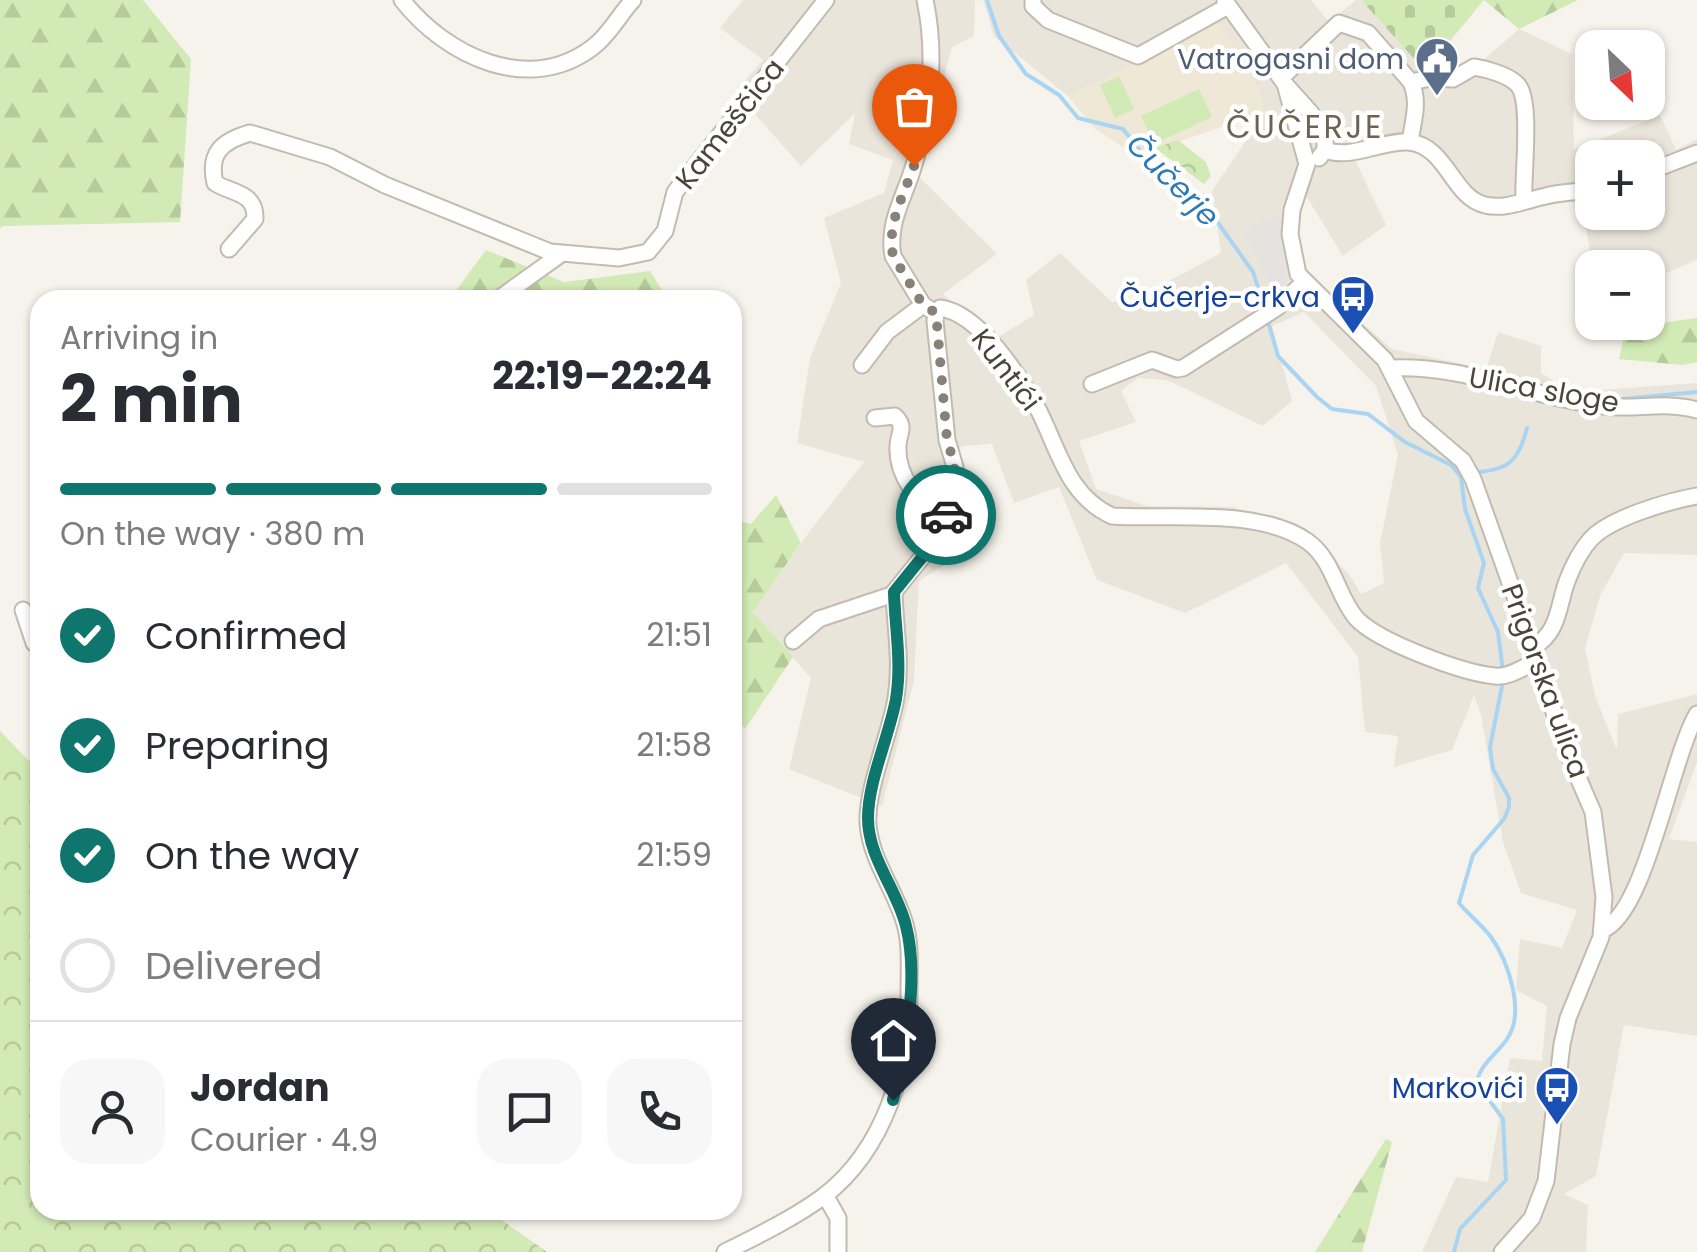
<!DOCTYPE html>
<html lang="en">
<head>
<meta charset="utf-8">
<style>
  :root { --surface:#fff; --page:#f7f7f7; --text:#2b2b33; --muted:#7c7c81; --line:#e1e1e2; --accent:#0f766e }
  body { margin:0; font-family:Poppins,sans-serif; background:var(--page); color:var(--text); height:100vh; display:flex; flex-direction:column; font-size:38px; white-space:nowrap }
  * { box-sizing:border-box; margin:0 }
  p { font-size:32px; color:var(--muted) }
  .icon { flex:none; width:55px; height:55px; fill:none; stroke:currentColor; stroke-width:2; stroke-linecap:round; stroke-linejoin:round }
  .map { position:relative; flex:1; overflow:hidden }
  .sheet { position:absolute; left:30px; top:290px; width:712px; height:930px; display:flex; flex-direction:column; background:var(--surface); border-radius:30px; box-shadow:0 2px 8px #0004 }
  .sheet>* { flex:none }
  .needle { width:65px; rotate:155deg }
  .fabs { position:absolute; left:1575px; top:30px; display:grid; gap:20px }
  .fabs a { display:grid; place-items:center; width:90px; height:90px; border-radius:20px; background:var(--surface); box-shadow:0 2px 8px #0004; font-size:50px }
  .pin { position:absolute; display:grid; place-items:center; width:85px; height:85px; color:#fff; margin:-102px -42px; border-radius:50% 50% 50% 0; rotate:-45deg; box-shadow:0 0 10px #0007 }
  .pin .icon { rotate:45deg }
  .courier { position:absolute; display:grid; place-items:center; width:100px; height:100px; margin:-50px; border:8px solid #0f766e; border-radius:50%; background:#fff; color:#222; box-shadow:0 2px 12px #0007 }
  .overview em { font-style:normal; font-weight:700 }
  .overview div { display:flex; flex-direction:column-reverse }
  .overview { display:flex; align-items:center; justify-content:space-between; height:170px; padding:0 30px }
  h1 { font-size:65px; font-weight:700; line-height:75px }
  .bar { display:grid; grid-template-columns:repeat(4,1fr); gap:15px 10px; align-content:center; height:120px; padding:0 30px }
  .bar i { height:12px; border-radius:8px; background:var(--line) }
  .bar .active { background:var(--accent) }
  .bar p { grid-column:span 4 }
  .line { display:flex; align-items:center; gap:25px; padding:0 30px; border-top:2px solid var(--line) }
  .line div { flex:1 }
  .round { display:grid; place-items:center; flex:none; width:105px; height:105px; border-radius:30px; background:var(--page) }
  ol { padding:0 30px; list-style:none }
  li { display:flex; align-items:center; gap:30px; height:110px }
  li p { margin-inline-start:auto }
  li .icon { padding:10px; border-radius:50%; background:var(--accent); color:#fff; stroke-width:4 }
  li:last-child { color:var(--muted) }
  li i { width:55px; height:55px; border:5px solid var(--line); border-radius:50% }
  .map>svg:first-child { display:block }
  .residential { fill:#eae5da; fill-rule:evenodd }
  .education { fill:#efe8d6 }
  .forest { fill:url(#forest-firs) }
  .cemetery { fill:url(#cemetery-stones) }
  .park { fill:url(#park-crowns) }
  .pitch { fill:#d2eab5 }
  .parking { fill:#e5e3e0 }
  .lines { fill:none; stroke-linecap:round; stroke-linejoin:round }
  .stream { stroke:#a9d4f2; stroke-width:4 }
  .minor-casing { stroke:#c2bbae; stroke-width:19 }
  .minor { stroke:#fff; stroke-width:15 }
  .done { stroke:#878178; stroke-width:10; stroke-dasharray:0 18 }
  .route { stroke:#0f766e; stroke-width:12 }
  .labels { text-anchor:middle; dominant-baseline:central; stroke-width:9; stroke-linejoin:round; paint-order:stroke }
  .service-label { font-size:28px; fill:#4e5e75; stroke:#fff; text-anchor:end }
  .street-label { font-size:28px; fill:#4b4439; stroke:#fff }
  .transit-label { font-size:28px; fill:#164399; stroke:#fff; text-anchor:end }
  .water-label { font-size:30px; font-style:italic; fill:#2e7ab2; stroke:#fff }
  .quarter-label { font-size:32px; letter-spacing:2.5px; fill:#6e6250; stroke:#fff }
</style>
</head>
<body>
<div class="map">
<svg width="1697" height="1252" viewBox="0 0 1697 1252">
  <defs>
    <pattern id="forest-firs" width="22" height="20" patternUnits="userSpaceOnUse" patternTransform="scale(2.5)"><rect width="22" height="20" fill="#d2eab5"/><path d="M5 1l3.5 6h-7zM16 11l3.5 6h-7z" fill="#b6ca9c"/></pattern>
    <pattern id="cemetery-stones" width="16" height="16" patternUnits="userSpaceOnUse" patternTransform="scale(2.5)"><rect width="16" height="16" fill="#d2eab5"/><path d="M2 7V4a2 2 0 0 1 4 0v3zM10 15v-3a2 2 0 0 1 4 0v3z" fill="#b6ca9c"/></pattern>
    <pattern id="park-crowns" width="20" height="18" patternUnits="userSpaceOnUse" patternTransform="scale(2.5)"><rect width="20" height="18" fill="#d2eab5"/><path d="M2 6a3 3 0 1 1 6 0M12 15a3 3 0 1 1 6 0" fill="none" stroke="#b6ca9c"/></pattern>
  </defs>
  <rect width="100%" height="100%" fill="#f6f3ec"/>
  <!-- residential -->
  <path class="residential" d="M743,0h232l-1,36 -22,11 -35,128 80,79 -54,40 52,45 39,-24 -8,-35 34,-27 52,49 22,-2 87,-47 -9,-62 53,-79 -7,-24 -39,-64 -151,72 -74,-60 -11,-36h328l18,22 27,-22h5l64,70 55,-7 39,-34 53,25 2,96 86,-35 16,35 21,-11v121l-49,21v-13l-55,-1 -13,-71 -65,16 -39,-2 -37,-44 -26,-17 -58,11 31,65 -43,31 -37,-60 -9,30 4,44 91,79 94,20 12,-37 43,14v27l32,19 124,-9v172l-73,-2 -24,43 -15,52 10,48 22,54 1,-36 79,-20v68l-28,77 28,3v194l-73,-11 -28,151 -32,18 24,11 -2,47h-164l34,-75 32,5 22,-124 32,3 5,-55 -31,-16 4,-51 42,9 15,-38 -56,-17 -18,-51 -22,-127 -7,-20 -22,55 -58,17 4,-31 -33,-4 -7,-75 -72,-94 -101,50 -88,-33 -38,-93 -45,16 -22,-59 -31,2 -7,43 28,59 -33,14 -30,19 -5,99 -32,126 -93,-37 22,-91 -58,-66 59,-84 52,-66 -67,-19 13,-85 31,-75 -17,-65 60,-25 9,-33 -44,-16 6,-31 -54,53 -66,-74 28,-32 -43,-32zM1592,158h56v54h-56zM1304,312l72,74 22,68 -18,89 4,40 -23,11 -12,-20 -46,-44 -70,-23 -87,-1 -50,-17 -17,-48 57,-19 -15,-31 17,-13 29,2 96,46 29,-25 -20,-75z"/>
  <!-- education -->
  <polygon class="education" points="1219,23 1258,88 1265,112 1137,156 1094,128 1068,96"/>
  <!-- forest -->
  <g class="forest">
    <polygon points="0,0 143,0 191,59 180,222 2,226 0,229"/>
    <polygon points="1484,0 1578,0 1519,29"/>
    <polygon points="486,250 564,282 650,271 668,300 460,300 455,292"/>
    <polygon points="1697,318 1697,362 1683,365 1619,359 1626,328"/>
    <polygon points="776,495 801,543 753,612 793,657 745,729 733,714 733,520 751,524"/>
    <polygon points="1386,1139 1392,1142 1362,1252 1315,1252"/>
  </g>
  <!-- cemetery -->
  <polygon class="cemetery" points="1361,0 1484,0 1425,71"/>
  <!-- park -->
  <g class="park">
    <polygon points="1178,140 1206,162 1211,176 1204,184 1155,148"/>
    <polygon points="0,731 40,772 40,1210 493,1210 503,1221 547,1252 0,1252"/>
  </g>
  <!-- pitch -->
  <g class="pitch">
    <polygon points="1119,76 1134,109 1115,118 1100,85"/>
    <polygon points="1199,89 1212,117 1154,144 1141,116"/>
  </g>
  <!-- parking -->
  <polygon class="parking" points="1276,215 1283,221 1281,238 1288,274 1282,295 1277,298 1243,231"/>
  <g class="lines">
    <!-- stream -->
    <g class="stream">
      <polyline points="987,0 999,36 1026,74 1059,95 1078,118 1123,129 1149,162 1188,186 1206,206 1253,272 1265,309"/>
      <polyline points="1267,318 1278,356 1317,397 1332,409 1368,414 1405,442 1451,465 1461,477 1465,509 1484,563 1478,588 1498,632 1503,672"/>
      <polyline points="1612,400 1697,392"/>
      <path d="M1477,472c33,-2 42,-13 50,-44"/>
      <path d="M1454,1252l6,-23 46,-49 -3,-61 -26,-36c2,-18 20,-29 30,-44 19,-27 1,-78 -16,-102 -9,-12 -22,-22 -32,-34l14,-48 31,-36 5,-12v-9l-16,-29 -3,-22 13,-66"/>
    </g>
    <defs>
      <g id="minor">
        <path d="M402,0c44,56 127,96 191,47 17,-13 26,-32 40,-47"/>
        <path d="M925,0c12,56 5,113 -12,168 -9,30 -26,55 -20,88l30,49 13,8"/>
        <polyline points="1033,0 1033,6 1048,20 1138,56 1228,6"/>
        <polyline points="1225,1 1285,84 1311,113 1325,140 1325,150 1319,158"/>
        <path d="M1281,78l58,-55 29,10 43,49c9,21 2,38 -1,60"/>
        <path d="M1411,82l20,-4 22,1 21,-12c13,2 34,8 43,17 16,15 5,94 7,117"/>
        <polyline points="1285,84 1307,164 1292,210 1290,234 1298,274 1385,360 1416,421 1463,461 1473,479 1538,661 1565,747 1593,812 1604,897 1601,937 1568,1018 1562,1044 1546,1181 1532,1218 1502,1252"/>
        <path d="M1325,150c27,10 56,-10 84,-8 38,4 43,55 76,63 20,5 41,-5 61,-9 15,-4 31,-4 46,-6"/>
        <polyline points="1648,172 1697,153"/>
        <path d="M229,249l26,-30c1,-27 -22,-25 -40,-36 -7,-30 7,-42 35,-50l80,24 55,28 165,67 69,6 29,-6 17,-21 10,-39 151,-192"/>
        <polyline points="497,300 561,254"/>
        <polyline points="862,365 887,332 923,305"/>
        <path d="M1390,368c73,-4 143,30 214,38 31,4 62,-5 93,4"/>
        <polyline points="1092,384 1152,360 1177,369 1183,368 1278,307 1304,282"/>
        <path d="M875,418l20,-2c11,11 4,16 3,29 -2,31 21,60 47,71"/>
        <polyline points="23,610 34,643 40,643"/>
        <polyline points="793,641 819,619 894,594"/>
        <path d="M1533,647c26,-14 25,-41 34,-66 5,-13 14,-31 23,-41 19,-22 79,-39 107,-44"/>
        <path d="M1602,930c43,-14 69,-172 95,-216"/>
        <polyline points="825,1195 838,1218 838,1252"/>
        <path d="M725,1252c34,-17 69,-34 99,-56 61,-47 86,-131 85,-204 0,-22 2,-47 -4,-68 -10,-35 -34,-63 -37,-100 -2,-35 22,-89 28,-126 6,-37 -1,-70 -2,-106l38,-47 13,-29 10,-49 -8,-27 -12,-119 1,-8 4,-5c40,5 81,71 99,103 20,40 29,85 73,105 58,4 145,-9 195,25 27,19 29,53 49,77 22,24 107,55 139,58 14,2 30,-10 43,-15"/>
      </g>
    </defs>
    <!-- minor casing -->
    <use href="#minor" class="minor-casing"/>
    <!-- minor -->
    <use href="#minor" class="minor"/>
  </g>
  <g class="lines">
    <!-- done -->
    <path class="done" d="M914,166c-11,31 -27,57 -21,90l30,49 13,8 11,127 8,26 -9,49"/>
    <!-- route -->
    <path class="route" d="M893,1100c13,-49 26,-124 13,-174 -9,-37 -38,-68 -38,-108 0,-37 21,-81 28,-119 6,-37 -1,-71 -2,-107l38,-47 14,-30"/>
  </g>
  <!-- icons -->
  <defs>
    <symbol id="civic-pin" viewBox="-11 -11 22 30"><path d="M0 17L-7.5 6A9.5 9.5 0 1 1 7.5 6Z" fill="#5c6f8a" stroke="#fff"/><path d="M-.6-6.5H3V-4.5H.6V-3L4-1V1h2V6H-6V1h2V-1L-.6-3ZM-1.2 2.5V6h2.4V2.5Z" fill="#fff"/></symbol>
    <symbol id="bus-pin" viewBox="-11 -11 22 30"><path d="M0 17L-7.5 6A9.5 9.5 0 1 1 7.5 6Z" fill="#1a4fb4" stroke="#fff"/><path d="M-5-6H5V4H4V6H2V4H-2V6H-4V4H-5ZM-3.5-4V0h7V-4ZM-3.5 1.2v1.5H-2V1.2ZM2 1.2v1.5H3.5V1.2Z" fill="#fff"/></symbol>
  </defs>
  <g fill-rule="evenodd">
    <use href="#civic-pin" x="1412" y="34" width="50" height="68"/>
    <use href="#bus-pin" x="1328" y="272" width="50" height="68"/>
    <use href="#bus-pin" x="1532" y="1063" width="50" height="68"/>
  </g>
  <g class="labels">
    <!-- service labels -->
    <g class="service-label">
      <text x="1404" y="59">Vatrogasni dom</text>
    </g>
    <!-- street labels -->
    <g class="street-label">
      <text transform="translate(730 124) rotate(-52)">Kameščica</text>
      <text transform="translate(1006 370) rotate(53)">Kuntići</text>
      <text transform="translate(1544 390) rotate(10)">Ulica sloge</text>
      <text transform="translate(1545 681) rotate(70)">Prigorska ulica</text>
    </g>
    <!-- transit labels -->
    <g class="transit-label">
      <text x="1320" y="297">Čučerje-crkva</text>
      <text x="1524" y="1088">Markovići</text>
    </g>
    <!-- water labels -->
    <g class="water-label">
      <text transform="translate(1173 180) rotate(45)">Čučerje</text>
    </g>
    <!-- quarter labels -->
    <g class="quarter-label">
      <text x="1305" y="126">ČUČERJE</text>
    </g>
  </g>
</svg>
<div class="fabs">
<a><svg class="needle" viewBox="-14 -14 28 28"><path d="M0-13l5 13h-10z" fill="#e53935"/><path d="M0 13l5-13h-10z" fill="#7c7c81"/></svg></a>
<a>+</a>
<a>−</a>
</div>
<div class="pin" style="left:914px;top:166px;background:#ea580c"><svg class="icon" aria-label="bag" viewBox="0 0 24 24"><path d="M5 8h14l-1 12H6zM9 8a3 3 0 0 1 6 0"/></svg></div>
<div class="pin" style="left:893px;top:1100px;background:#1f2937"><svg class="icon" aria-label="home" viewBox="0 0 24 24"><path d="M3 11l9-7 9 7M6 9v11h12V9"/></svg></div>
<div class="courier" style="left:946px;top:515px"><svg class="icon" aria-label="car" viewBox="0 0 24 24"><path d="M5 17H2v-5l4-1 3-4h7l3 4 3 1v5h-3M9 17h6M6 11h13"/><circle cx="7" cy="17" r="2"/><circle cx="17" cy="17" r="2"/></svg></div>
<section class="sheet">
<div class="overview"><div><h1>2 min</h1><p>Arriving in</p></div><em>22:19–22:24</em></div>
<div class="bar"><i class="active"></i><i class="active"></i><i class="active"></i><i></i><p>On the way · 380 m</p></div>
<ol>
<li><svg class="icon" aria-label="check" viewBox="0 0 24 24"><path d="M5 12l5 5 9-10"/></svg>Confirmed<p>21:51</p></li>
<li><svg class="icon" aria-label="check" viewBox="0 0 24 24"><path d="M5 12l5 5 9-10"/></svg>Preparing<p>21:58</p></li>
<li><svg class="icon" aria-label="check" viewBox="0 0 24 24"><path d="M5 12l5 5 9-10"/></svg>On the way<p>21:59</p></li>
<li><i></i>Delivered</li>
</ol>
<div class="line" style="height:180px"><a class="round"><svg class="icon" aria-label="person" viewBox="0 0 24 24"><circle cx="12" cy="8" r="4"/><path d="M4 21q1-7 8-7t8 7"/></svg></a><div><b>Jordan</b><p>Courier · 4.9</p></div><a class="round"><svg class="icon" aria-label="chat" viewBox="0 0 24 24"><path d="M4 5h16v11H9l-5 4z"/></svg></a><a class="round"><svg class="icon" aria-label="phone" viewBox="0 0 24 24"><path d="M5 4h4l2 5-3 2q2 4 5 5l2-3 5 2v4C11 20 4 13 5 4z"/></svg></a></div>
</section>
</div>
</body>
</html>
